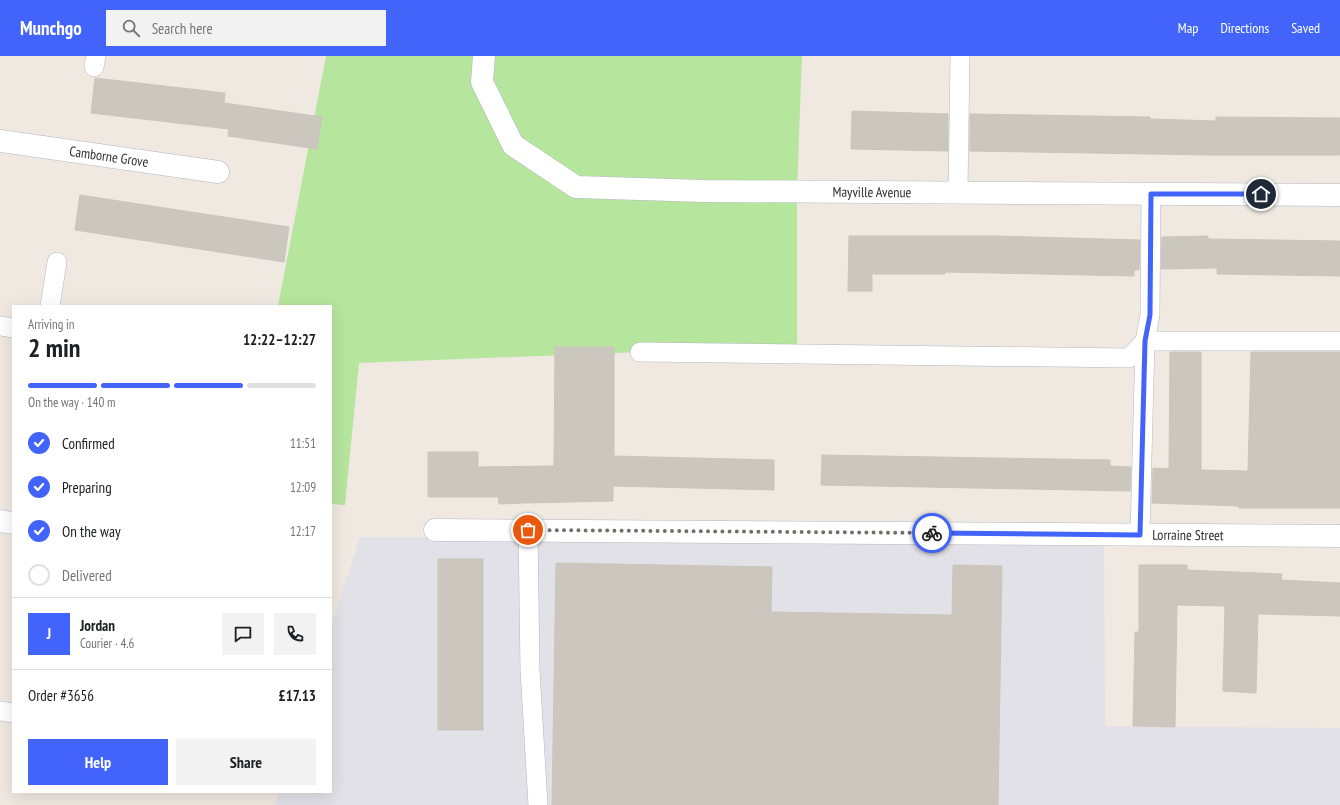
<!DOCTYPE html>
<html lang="en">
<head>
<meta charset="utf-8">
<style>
  :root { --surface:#fff; --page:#f2f2f2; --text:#202124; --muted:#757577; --line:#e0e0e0; --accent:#4264fb }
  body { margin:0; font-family:"PT Sans Narrow",sans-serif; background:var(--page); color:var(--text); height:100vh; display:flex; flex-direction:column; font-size:15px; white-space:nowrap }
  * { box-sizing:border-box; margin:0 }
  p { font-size:13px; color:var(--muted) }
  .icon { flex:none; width:22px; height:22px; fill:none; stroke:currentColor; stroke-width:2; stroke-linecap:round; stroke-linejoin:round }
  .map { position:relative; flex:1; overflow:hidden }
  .sheet { position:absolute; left:12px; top:249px; width:320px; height:488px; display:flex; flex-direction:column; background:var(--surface); border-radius:0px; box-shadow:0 4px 16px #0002 }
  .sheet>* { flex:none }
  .pin { position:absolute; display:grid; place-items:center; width:34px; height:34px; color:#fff; margin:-17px; border:2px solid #fff; border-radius:50%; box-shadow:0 1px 4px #0007 }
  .courier { position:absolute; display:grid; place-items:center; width:40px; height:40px; margin:-20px; border:3px solid #4264fb; border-radius:50%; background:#fff; color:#222; box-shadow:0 1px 5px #0007 }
  .headline em { font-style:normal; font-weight:800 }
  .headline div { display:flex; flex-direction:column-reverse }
  .headline { display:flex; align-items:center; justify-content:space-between; height:68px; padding:0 16px }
  h1 { font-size:26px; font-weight:800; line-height:30px }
  .bar { display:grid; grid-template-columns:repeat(4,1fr); gap:6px 4px; align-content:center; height:48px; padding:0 16px }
  .bar i { height:5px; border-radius:3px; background:var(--line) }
  .bar .current { background:var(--accent) }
  .bar p { grid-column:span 4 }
  .line { display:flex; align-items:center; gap:10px; padding:0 16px; border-top:1px solid var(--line) }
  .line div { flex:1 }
  .round { display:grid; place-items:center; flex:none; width:42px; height:42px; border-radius:0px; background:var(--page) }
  ol { padding:0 16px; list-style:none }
  li { display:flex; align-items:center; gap:12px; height:44px }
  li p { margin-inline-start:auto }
  li .icon { padding:4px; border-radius:50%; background:var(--accent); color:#fff; stroke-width:4 }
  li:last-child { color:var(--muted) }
  li i { width:22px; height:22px; border:2px solid var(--line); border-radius:50% }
  .primary-button { display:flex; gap:8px; margin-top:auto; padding:8px 16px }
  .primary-button a { flex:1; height:46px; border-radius:0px; background:var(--accent); color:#fff; font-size:16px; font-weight:800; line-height:46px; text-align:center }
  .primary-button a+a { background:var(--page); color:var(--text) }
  header { display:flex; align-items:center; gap:24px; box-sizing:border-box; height:56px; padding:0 20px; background:var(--accent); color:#fff }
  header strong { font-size:19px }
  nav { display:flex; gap:22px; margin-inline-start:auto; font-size:14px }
  .search { width:280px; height:36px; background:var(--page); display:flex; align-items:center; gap:10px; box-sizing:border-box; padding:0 14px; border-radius:0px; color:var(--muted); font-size:15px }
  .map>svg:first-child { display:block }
  .industrial { fill:#e3e1e8 }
  .green { fill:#b6e59e }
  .building { fill:#cbc7bf; stroke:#cbc5ba }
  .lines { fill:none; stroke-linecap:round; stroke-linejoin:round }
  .lane-casing { stroke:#b4b7c1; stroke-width:20 }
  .street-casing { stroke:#b4b7c1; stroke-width:23 }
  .lane { stroke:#fff; stroke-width:19 }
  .street { stroke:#fff; stroke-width:22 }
  .done { stroke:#726f6d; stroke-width:4; stroke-dasharray:0 7.2 }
  .route { stroke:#4264fb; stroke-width:5 }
  .labels { text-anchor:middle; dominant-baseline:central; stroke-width:4; stroke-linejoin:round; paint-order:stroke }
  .street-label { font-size:14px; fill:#2e2e2e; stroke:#fff }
</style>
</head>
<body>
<header>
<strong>Munchgo</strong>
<div class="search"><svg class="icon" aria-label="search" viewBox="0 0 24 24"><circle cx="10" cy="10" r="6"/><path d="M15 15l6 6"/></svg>Search here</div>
<nav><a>Map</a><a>Directions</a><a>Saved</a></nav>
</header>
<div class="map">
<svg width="1340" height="749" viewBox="0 0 1340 749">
  <rect width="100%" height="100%" fill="#efe9e1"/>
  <!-- industrial -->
  <polygon class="industrial" points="360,481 1104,484 1105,670 1340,672 1340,749 275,749 279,736 331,736 331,572"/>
  <!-- green -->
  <polygon class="green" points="326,0 802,0 797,136 797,298 640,296 359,307 345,449 331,448 331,250 278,250"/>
  <!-- building -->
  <g class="building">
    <polygon points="95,22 225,37 224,47 322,61 317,93 228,80 229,73 91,57"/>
    <polygon points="852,55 948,58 948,95 851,93"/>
    <polygon points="970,58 1150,61 1150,63 1184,64 1216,65 1216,61 1340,62 1340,99 1208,99 970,95"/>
    <polygon points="80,139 289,171 284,206 75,174"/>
    <polygon points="849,180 996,180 1140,184 1139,214 1134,214 1134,220 945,216 945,218 872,218 872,235 848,235"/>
    <polygon points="1208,180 1208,183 1340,185 1340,220 1217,218 1217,212 1161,213 1162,181"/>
    <polygon points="555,291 614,291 614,400 774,404 774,434 613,430 613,445 525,447 499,448 498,441 428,441 428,396 478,396 478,411 554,410"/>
    <polygon points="1170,296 1201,296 1201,414 1248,415 1251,296 1340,296 1340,452 1239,452 1239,450 1152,447 1153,412 1169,413"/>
    <polygon points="822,399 1110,404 1110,410 1131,411 1130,435 821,429"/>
    <rect x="438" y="503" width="45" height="171"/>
    <polygon points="556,507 772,511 771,556 952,559 953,509 1002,510 998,749 552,749"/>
    <polygon points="1139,509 1187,509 1187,514 1282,518 1281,524 1340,527 1340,560 1258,558 1256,637 1223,635 1225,550 1177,549 1175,671 1133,670 1135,576 1139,576"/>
  </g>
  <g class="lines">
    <defs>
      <g id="lane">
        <polyline points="94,11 96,0"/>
        <polyline points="958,137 960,0"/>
        <polyline points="50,250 57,206"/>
        <polyline points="0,270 13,272"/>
        <polyline points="640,296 1129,302 1145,285 1340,285"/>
        <polyline points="528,474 530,614 538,749"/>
        <polyline points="1140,479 1145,285 1150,259 1151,138"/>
        <polyline points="0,655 13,657"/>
      </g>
      <g id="street">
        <path id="s1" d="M484,0l-2,26 31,63 63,42 128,4 636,4"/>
        <path id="s2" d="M0,85l218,31"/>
        <polyline points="0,465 13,467"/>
        <path id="s3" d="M435,474l905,6"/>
      </g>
    </defs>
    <!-- lane casing -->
    <use href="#lane" class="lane-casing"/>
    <!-- street casing -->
    <use href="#street" class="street-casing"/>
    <!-- lane -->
    <use href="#lane" class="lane"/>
    <!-- street -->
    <use href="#street" class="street"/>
  </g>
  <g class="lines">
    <!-- done -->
    <polyline class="done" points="528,474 932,477"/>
    <!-- route -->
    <polyline class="route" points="932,477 1140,479 1145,285 1150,259 1151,138 1261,138"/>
  </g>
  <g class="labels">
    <!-- street labels -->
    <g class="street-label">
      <text stroke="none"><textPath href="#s2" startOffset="110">Camborne Grove</textPath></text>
      <text stroke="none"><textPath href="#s1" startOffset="468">Mayville Avenue</textPath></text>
      <text stroke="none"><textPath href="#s3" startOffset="753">Lorraine Street</textPath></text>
    </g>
  </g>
</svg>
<div class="pin" style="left:528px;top:474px;background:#ea580c"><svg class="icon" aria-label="bag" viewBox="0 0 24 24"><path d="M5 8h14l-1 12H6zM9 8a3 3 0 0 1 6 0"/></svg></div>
<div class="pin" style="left:1261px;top:138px;background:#1f2937"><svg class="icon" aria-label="home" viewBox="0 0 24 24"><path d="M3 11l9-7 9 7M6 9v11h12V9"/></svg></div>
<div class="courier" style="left:932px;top:477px"><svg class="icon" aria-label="bike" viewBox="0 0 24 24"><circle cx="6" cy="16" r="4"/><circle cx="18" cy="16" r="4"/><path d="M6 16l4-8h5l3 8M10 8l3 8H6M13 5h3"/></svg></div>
<section class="sheet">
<div class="headline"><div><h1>2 min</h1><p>Arriving in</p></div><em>12:22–12:27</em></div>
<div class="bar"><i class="current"></i><i class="current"></i><i class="current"></i><i></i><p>On the way · 140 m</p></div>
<ol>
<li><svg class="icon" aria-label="check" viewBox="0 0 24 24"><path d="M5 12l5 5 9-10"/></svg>Confirmed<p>11:51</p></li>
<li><svg class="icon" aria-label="check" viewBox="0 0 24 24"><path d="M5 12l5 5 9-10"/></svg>Preparing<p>12:09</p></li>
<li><svg class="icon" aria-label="check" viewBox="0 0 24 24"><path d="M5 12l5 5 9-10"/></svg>On the way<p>12:17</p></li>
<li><i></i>Delivered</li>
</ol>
<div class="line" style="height:72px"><b class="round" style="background:var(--accent);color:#fff">J</b><div><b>Jordan</b><p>Courier · 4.6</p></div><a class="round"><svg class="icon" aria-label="chat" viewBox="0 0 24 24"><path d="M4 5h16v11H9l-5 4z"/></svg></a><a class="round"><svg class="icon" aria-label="phone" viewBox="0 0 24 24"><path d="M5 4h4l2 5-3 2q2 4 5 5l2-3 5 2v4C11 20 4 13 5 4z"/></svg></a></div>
<div class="line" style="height:52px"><div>Order #3656</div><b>£17.13</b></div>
<div class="primary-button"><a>Help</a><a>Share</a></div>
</section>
</div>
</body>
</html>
